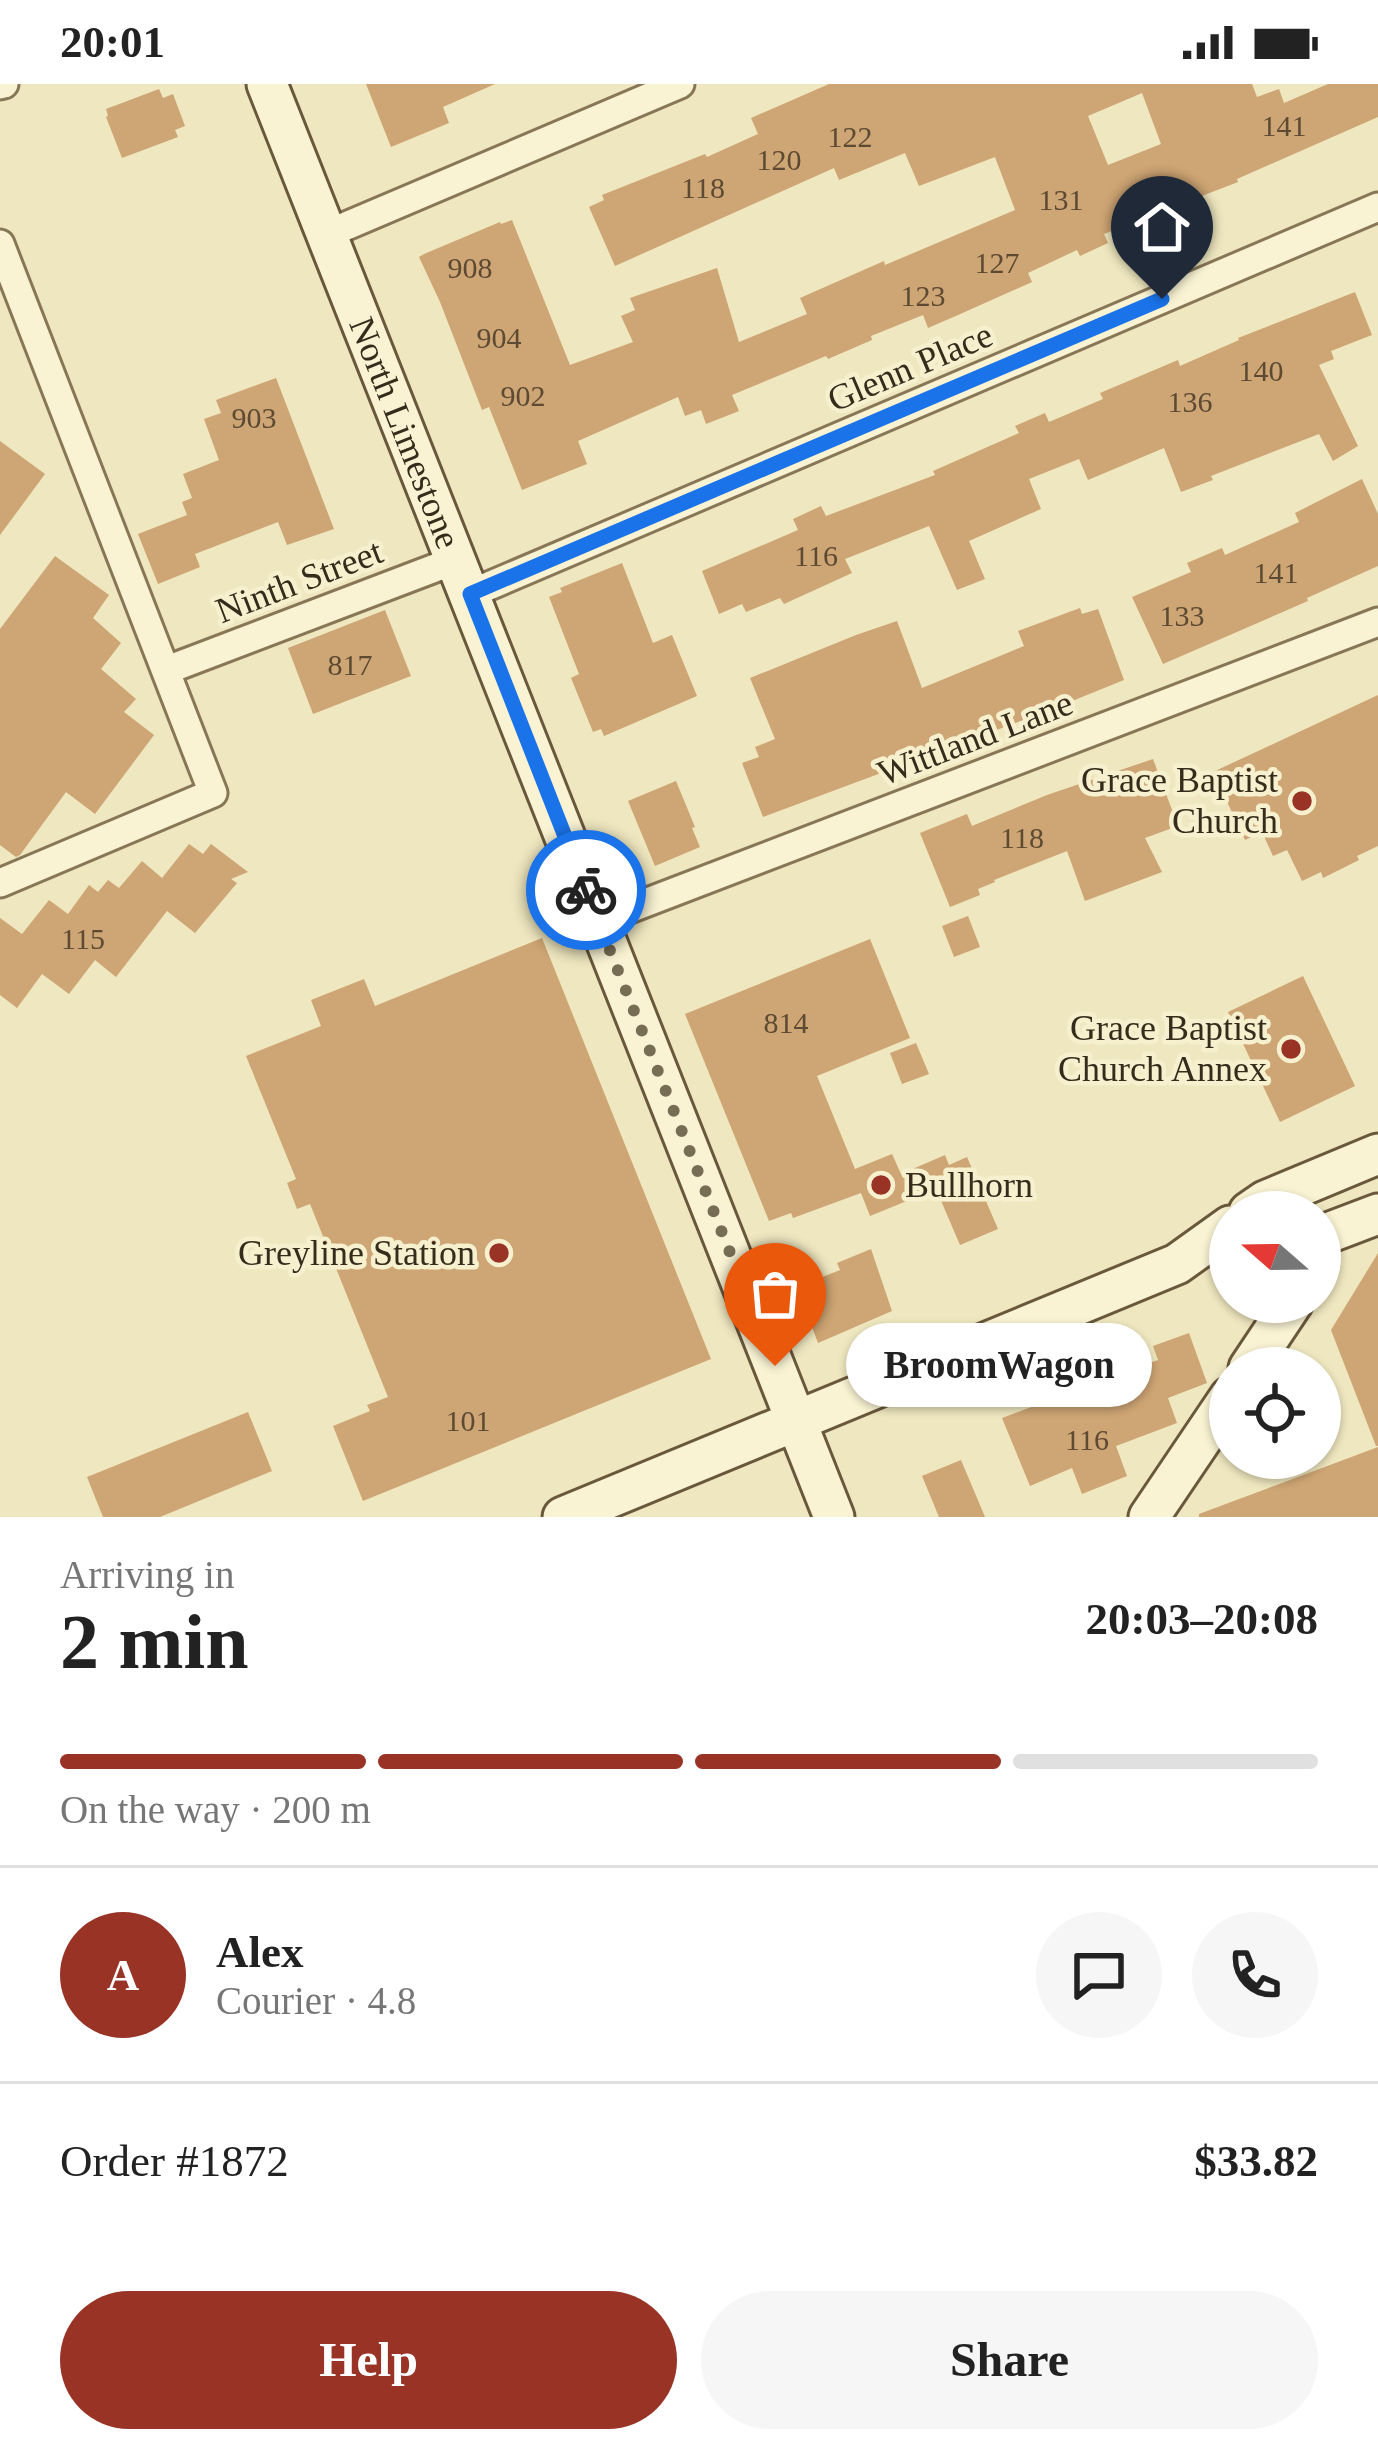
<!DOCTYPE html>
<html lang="en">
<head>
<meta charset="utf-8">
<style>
  :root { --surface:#fff; --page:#f6f6f6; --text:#222; --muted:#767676; --line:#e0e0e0; --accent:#983326 }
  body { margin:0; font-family:Georgia,serif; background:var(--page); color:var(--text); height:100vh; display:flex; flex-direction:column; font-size:45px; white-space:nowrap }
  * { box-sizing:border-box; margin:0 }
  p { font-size:39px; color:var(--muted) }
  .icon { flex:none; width:66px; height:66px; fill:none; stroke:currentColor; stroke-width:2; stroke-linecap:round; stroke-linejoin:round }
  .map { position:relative; height:1433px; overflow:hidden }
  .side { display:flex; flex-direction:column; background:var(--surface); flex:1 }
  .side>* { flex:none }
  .needle { width:78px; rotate:290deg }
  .tools { position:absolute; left:1209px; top:1107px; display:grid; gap:24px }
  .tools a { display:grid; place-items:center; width:132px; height:132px; border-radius:50%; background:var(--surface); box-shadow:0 3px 9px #0004; font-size:60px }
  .pin { position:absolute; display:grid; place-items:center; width:102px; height:102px; color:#fff; margin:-123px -51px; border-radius:50% 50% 50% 0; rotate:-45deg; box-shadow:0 0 12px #0007 }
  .pin .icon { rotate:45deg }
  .courier { position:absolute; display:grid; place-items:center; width:120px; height:120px; margin:-60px; border:9px solid #1a73e8; border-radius:50%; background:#fff; color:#222; box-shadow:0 3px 15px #0007 }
  .bubble { position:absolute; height:84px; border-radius:42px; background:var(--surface); box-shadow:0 3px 9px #0004; font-size:39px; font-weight:800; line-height:84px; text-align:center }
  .summary em { font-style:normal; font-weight:800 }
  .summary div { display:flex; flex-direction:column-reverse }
  .summary { display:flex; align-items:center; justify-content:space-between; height:204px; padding:0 60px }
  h1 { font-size:78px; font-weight:800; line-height:90px }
  .bar { display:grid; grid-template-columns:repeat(4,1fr); gap:18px 12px; align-content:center; height:144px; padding:0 60px }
  .bar i { height:15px; border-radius:9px; background:var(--line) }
  .bar .selected { background:var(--accent) }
  .bar p { grid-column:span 4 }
  .line { display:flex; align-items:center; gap:30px; padding:0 60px; border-top:3px solid var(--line) }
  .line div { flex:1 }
  .round { display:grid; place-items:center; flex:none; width:126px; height:126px; border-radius:63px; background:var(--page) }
  .primary-button { display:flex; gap:24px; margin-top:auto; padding:24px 60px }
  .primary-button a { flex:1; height:138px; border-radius:72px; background:var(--accent); color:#fff; font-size:48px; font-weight:800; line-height:138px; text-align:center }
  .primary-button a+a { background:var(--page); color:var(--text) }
  .status { display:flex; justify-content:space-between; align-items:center; height:84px; padding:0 60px; background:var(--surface); direction:ltr }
  .status svg { height:33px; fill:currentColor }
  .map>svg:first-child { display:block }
  .building { fill:#cea574; fill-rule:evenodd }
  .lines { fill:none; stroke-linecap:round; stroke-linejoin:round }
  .street-casing { stroke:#887757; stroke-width:33 }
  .secondary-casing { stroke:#69583b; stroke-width:45 }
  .street { stroke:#f9f3d3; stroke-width:27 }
  .secondary { stroke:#f9f3d3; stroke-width:39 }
  .done { stroke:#776d55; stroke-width:12; stroke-dasharray:0 21.6 }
  .route { stroke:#1a73e8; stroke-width:15 }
  .poi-dot { fill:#983326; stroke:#f6f0cf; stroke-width:4.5 }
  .labels { text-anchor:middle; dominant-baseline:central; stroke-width:9; stroke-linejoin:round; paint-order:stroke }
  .number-label { font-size:30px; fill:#5d4a32 }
  .street-label { font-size:36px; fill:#372c1c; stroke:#f6f0cf }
  .poi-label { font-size:36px; fill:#372c1c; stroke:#f6f0cf; text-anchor:end }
</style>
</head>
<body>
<div class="status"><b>20:01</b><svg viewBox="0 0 49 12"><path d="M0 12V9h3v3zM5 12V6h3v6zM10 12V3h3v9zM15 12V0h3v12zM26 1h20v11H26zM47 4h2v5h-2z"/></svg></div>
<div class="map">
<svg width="1378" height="1433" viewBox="0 0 1378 1433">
  <rect width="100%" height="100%" fill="#efe7bf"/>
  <!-- building -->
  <g class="building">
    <polygon points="366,0 495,0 443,23 449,39 391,63"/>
    <path d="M829,0h423l5,13 22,-8 5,14 44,-19h50v33l-141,62 1,3 -134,52 4,9 -28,13 -3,-6 -49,23 4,9 -74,33 -30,13 -5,-13 -52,21 1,4 -44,19 -2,-3 -94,39 7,16 -33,13 -5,-14 -16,6 -7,-19 -100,44 9,23 -65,26 -33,-83 -7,3 -42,-108 -21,-45 5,-3 76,-32 1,2 11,-4 58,145 63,-23 -12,-26 14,-6 -5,-12 87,-30 22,74 68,-28 -7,-16 84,-37 1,4 130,-55 -20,-53 -76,29 -14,-33 -66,27 -5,-12 -219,98 -26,-59 15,-7 -2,-5 103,-41 2,3 51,-23 -7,-16zM1142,9l19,51 -53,21 -20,-49z"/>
    <polygon points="159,5 163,14 173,10 185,42 175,46 178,53 122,74 106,33 108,32 106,25"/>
    <polygon points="1355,208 1372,251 1331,267 1334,275 1319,281 1358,362 1333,377 1319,350 1211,392 1213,396 1181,408 1164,364 1088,396 1079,375 1029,395 1041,425 969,457 985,495 957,506 929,442 845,475 852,489 784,520 780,514 746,528 742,520 719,530 702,487 798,446 793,435 821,422 826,432 935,391 933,387 1019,349 1015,342 1045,329 1049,338 1103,315 1100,309 1178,276 1180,282 1239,256 1238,254"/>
    <polygon points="276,294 334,445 287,461 278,438 195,470 200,483 158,500 138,450 187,431 182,418 192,414 183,390 219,376 204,335 221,329 216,316"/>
    <polygon points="0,357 45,390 0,451"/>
    <polygon points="1362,395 1378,430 1378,482 1307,514 1308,517 1163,580 1132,513 1191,488 1187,479 1222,464 1225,471 1299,438 1295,429"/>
    <polygon points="55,472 109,511 93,534 121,559 101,585 136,615 124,628 154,651 95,730 66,708 20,771 16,773 0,761 0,545"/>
    <polygon points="622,479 653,559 672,551 697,612 604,652 601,645 593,648 571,594 579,590 549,513 562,508 560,504"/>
    <polygon points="1080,524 1082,530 1098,525 1124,596 1050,626 763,733 742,679 759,673 755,663 775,655 750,594 856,551 897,537 922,604 1024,562 1018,547"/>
    <polygon points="385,526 411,592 313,630 288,564"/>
    <polygon points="1378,611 1378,762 1357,772 1359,776 1323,794 1321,788 1302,797 1287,766 1273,772 1262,748 1245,756 1213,688"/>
    <polygon points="1153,675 1178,742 1145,754 1162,788 1085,817 1067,767 994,796 995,798 978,805 980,811 950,823 920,749 967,730 972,742 1047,711"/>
    <polygon points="676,697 695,743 692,744 700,763 655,782 628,717"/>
    <polygon points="189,760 203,770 211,760 248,788 231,795 237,799 195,849 167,827 116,893 95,876 69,910 42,890 17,924 0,911 0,834 22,850 49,816 68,830 89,801 98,808 108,796 119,804 142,777 162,794"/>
    <polygon points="968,832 980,863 954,873 942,842"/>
    <polygon points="542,854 711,1275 363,1417 333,1342 370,1327 367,1321 388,1313 310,1120 297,1125 287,1099 296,1095 246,972 321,942 311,916 364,895 375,922"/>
    <polygon points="870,855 910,954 817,992 855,1085 892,1070 901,1090 945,1071 949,1081 967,1073 998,1145 960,1161 936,1105 870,1132 861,1109 793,1134 791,1129 769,1137 685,930"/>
    <polygon points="1303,892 1355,1002 1280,1038 1228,928"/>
    <polygon points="916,959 929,990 902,1000 890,969"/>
    <polygon points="871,1165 892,1227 818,1259 797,1203 840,1186 837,1179"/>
    <polygon points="1378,1169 1378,1362 1376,1362 1331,1246"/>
    <polygon points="1189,1249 1207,1299 1168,1314 1177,1339 1116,1362 1127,1392 1082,1410 1072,1384 1030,1402 1002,1334 1158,1276 1153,1262"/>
    <polygon points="248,1328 272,1387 160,1433 103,1433 87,1393"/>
    <polygon points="1378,1363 1378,1433 1199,1433 1199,1430"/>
    <polygon points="961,1376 985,1433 939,1433 922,1392"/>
  </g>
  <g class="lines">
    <defs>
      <g id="street">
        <polyline points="0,1 4,0"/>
        <polyline points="325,151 680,0"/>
        <polyline points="0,160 213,709 0,799"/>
        <polyline points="470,510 1378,123"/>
        <polyline points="167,586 456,476"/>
        <polyline points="598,837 1378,538"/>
      </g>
      <g id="secondary">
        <path id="s1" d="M267,0l567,1433"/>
        <polyline points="1249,1128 1265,1117 1378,1070"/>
        <polyline points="1320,1152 1378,1130"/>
        <polyline points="1249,1284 1293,1218"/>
        <polyline points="563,1433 1177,1180 1230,1142"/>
        <polyline points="1149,1433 1230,1313"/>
      </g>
    </defs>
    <!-- street casing -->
    <use href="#street" class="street-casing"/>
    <!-- secondary casing -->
    <use href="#secondary" class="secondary-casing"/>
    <!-- street -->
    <use href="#street" class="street"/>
    <!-- secondary -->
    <use href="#secondary" class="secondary"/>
  </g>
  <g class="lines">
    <!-- done -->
    <polyline class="done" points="586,806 775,1282"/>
    <!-- route -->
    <polyline class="route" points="586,806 470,510 1162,215"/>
  </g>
  <!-- markers -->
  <g class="poi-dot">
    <circle cx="1302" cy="717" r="12"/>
    <circle cx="1291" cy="965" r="12"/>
    <circle cx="881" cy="1101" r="12"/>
    <circle cx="499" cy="1169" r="12"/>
  </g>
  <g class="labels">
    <!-- number labels -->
    <g class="number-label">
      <text x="1284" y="41">141</text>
      <text x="850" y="52">122</text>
      <text x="779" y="75">120</text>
      <text x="703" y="103">118</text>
      <text x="1061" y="115">131</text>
      <text x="997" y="178">127</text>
      <text x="470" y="183">908</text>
      <text x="923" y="211">123</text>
      <text x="499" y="253">904</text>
      <text x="1261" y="286">140</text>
      <text x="523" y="311">902</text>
      <text x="1190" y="317">136</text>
      <text x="254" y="333">903</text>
      <text x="816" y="471">116</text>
      <text x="1276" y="488">141</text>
      <text x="1182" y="531">133</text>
      <text x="350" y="580">817</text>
      <text x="1022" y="753">118</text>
      <text x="83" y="854">115</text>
      <text x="786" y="938">814</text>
      <text x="468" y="1336">101</text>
      <text x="1087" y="1355">116</text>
    </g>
    <!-- street labels -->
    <g class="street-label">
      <text transform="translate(910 283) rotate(-23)">Glenn Place</text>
      <text stroke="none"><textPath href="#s1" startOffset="375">North Limestone</textPath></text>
      <text transform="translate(299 497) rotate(-21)">Ninth Street</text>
      <text transform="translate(975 654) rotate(-21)">Wittland Lane</text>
    </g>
    <!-- poi labels -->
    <g class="poi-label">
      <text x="1278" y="696">Grace Baptist<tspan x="1278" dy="41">Church</tspan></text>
      <text x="1267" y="944">Grace Baptist<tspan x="1267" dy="41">Church Annex</tspan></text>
      <text x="905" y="1101" text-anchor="start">Bullhorn</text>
      <text x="475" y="1169">Greyline Station</text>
    </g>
  </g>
</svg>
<div class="tools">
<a><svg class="needle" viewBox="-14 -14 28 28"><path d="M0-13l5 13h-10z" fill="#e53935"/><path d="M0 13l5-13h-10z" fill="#767676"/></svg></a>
<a><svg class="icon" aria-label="locate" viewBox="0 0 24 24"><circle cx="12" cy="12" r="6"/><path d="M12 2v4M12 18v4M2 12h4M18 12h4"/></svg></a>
</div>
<div class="pin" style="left:775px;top:1282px;background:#ea580c"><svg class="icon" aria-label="bag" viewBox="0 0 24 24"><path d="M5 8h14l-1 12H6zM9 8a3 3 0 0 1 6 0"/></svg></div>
<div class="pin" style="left:1162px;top:215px;background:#1f2937"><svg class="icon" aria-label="home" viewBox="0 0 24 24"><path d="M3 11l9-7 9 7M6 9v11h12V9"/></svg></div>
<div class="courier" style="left:586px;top:806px"><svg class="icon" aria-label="bike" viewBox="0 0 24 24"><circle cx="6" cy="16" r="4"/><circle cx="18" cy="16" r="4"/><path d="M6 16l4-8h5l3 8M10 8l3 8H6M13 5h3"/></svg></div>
<div class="bubble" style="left:846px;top:1239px;width:306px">BroomWagon</div>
</div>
<section class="side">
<div class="summary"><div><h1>2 min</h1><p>Arriving in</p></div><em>20:03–20:08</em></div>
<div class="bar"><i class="selected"></i><i class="selected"></i><i class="selected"></i><i></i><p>On the way · 200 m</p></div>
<div class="line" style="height:216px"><b class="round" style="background:var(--accent);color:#fff">A</b><div><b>Alex</b><p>Courier · 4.8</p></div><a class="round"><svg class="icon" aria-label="chat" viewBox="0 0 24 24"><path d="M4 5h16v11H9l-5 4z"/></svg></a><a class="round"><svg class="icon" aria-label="phone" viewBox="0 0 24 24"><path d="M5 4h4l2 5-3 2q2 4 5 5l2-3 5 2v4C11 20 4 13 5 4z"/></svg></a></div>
<div class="line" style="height:156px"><div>Order #1872</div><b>$33.82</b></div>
<div class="primary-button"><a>Help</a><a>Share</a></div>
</section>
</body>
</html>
